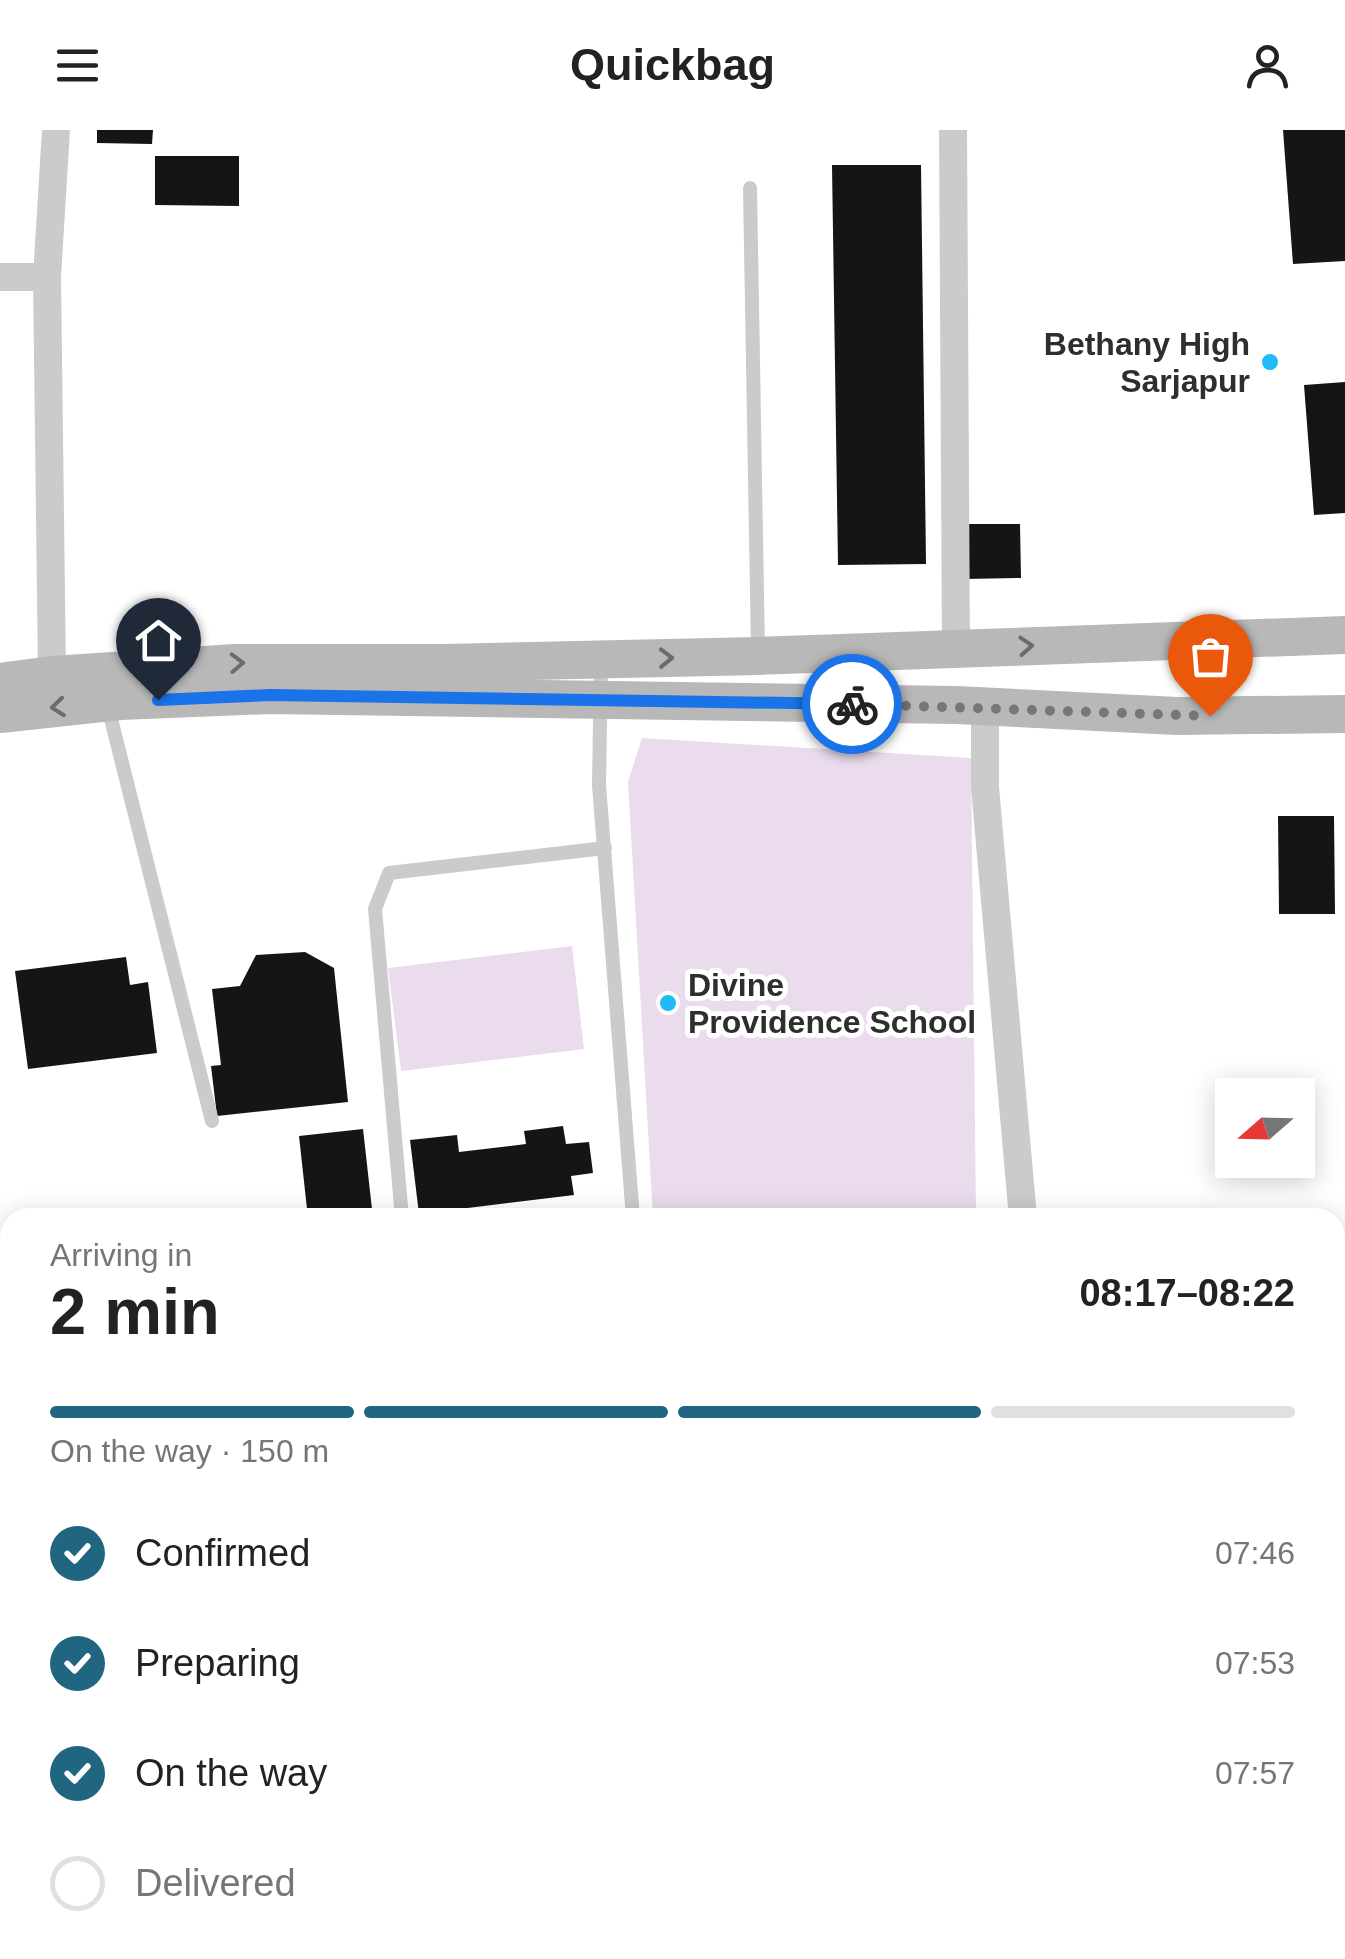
<!DOCTYPE html>
<html lang="en">
<head>
<meta charset="utf-8">
<style>
  :root { --surface:#fff; --page:#f2f2f2; --text:#222; --muted:#767676; --line:#e0e0e0; --accent:#216681 }
  body { margin:0; font-family:Arial,sans-serif; background:var(--page); color:var(--text); height:100vh; display:flex; flex-direction:column; font-size:38px; white-space:nowrap }
  * { box-sizing:border-box; margin:0 }
  p { font-size:32px; color:var(--muted) }
  .icon { flex:none; width:55px; height:55px; fill:none; stroke:currentColor; stroke-width:2; stroke-linecap:round; stroke-linejoin:round }
  .map { position:relative; flex:1; overflow:hidden }
  .side { position:absolute; left:0px; top:1078px; width:1345px; height:752px; display:flex; flex-direction:column; background:var(--surface); border-radius:30px 30px 0 0; box-shadow:0 5px 25px #0003 }
  .side>* { flex:none }
  .needle { width:65px; rotate:250deg }
  .buttons { position:absolute; left:1215px; top:948px; display:grid; gap:20px }
  .buttons a { display:grid; place-items:center; width:100px; height:100px; border-radius:0px; background:var(--surface); box-shadow:0 5px 25px #0003; font-size:50px }
  .pin { position:absolute; display:grid; place-items:center; width:85px; height:85px; color:#fff; margin:-102px -42px; border-radius:50% 50% 50% 0; rotate:-45deg; box-shadow:0 0 10px #0007 }
  .pin .icon { rotate:45deg }
  .courier { position:absolute; display:grid; place-items:center; width:100px; height:100px; margin:-50px; border:8px solid #1a73e8; border-radius:50%; background:#fff; color:#222; box-shadow:0 2px 12px #0007 }
  .headline em { font-style:normal; font-weight:600 }
  .headline div { display:flex; flex-direction:column-reverse }
  .headline { display:flex; align-items:center; justify-content:space-between; height:170px; padding:0 50px }
  h1 { font-size:65px; font-weight:600; line-height:75px }
  .bar { display:grid; grid-template-columns:repeat(4,1fr); gap:15px 10px; align-content:center; height:120px; padding:0 50px }
  .bar i { height:12px; border-radius:8px; background:var(--line) }
  .bar .current { background:var(--accent) }
  .bar p { grid-column:span 4 }
  ol { padding:0 50px; list-style:none }
  li { display:flex; align-items:center; gap:30px; height:110px }
  li p { margin-inline-start:auto }
  li .icon { padding:10px; border-radius:50%; background:var(--accent); color:#fff; stroke-width:4 }
  li:last-child { color:var(--muted) }
  li i { width:55px; height:55px; border:5px solid var(--line); border-radius:50% }
  header { display:flex; justify-content:space-between; align-items:center; height:130px; padding:0 50px; background:var(--surface); font-size:45px; font-weight:600 }
  .map>svg:first-child { display:block }
  .green { fill:#eadbed }
  .building { fill:#151515 }
  .lines { fill:none; stroke-linecap:round; stroke-linejoin:round }
  .service { stroke:#cbcbcb; stroke-width:14 }
  .minor { stroke:#cbcbcb; stroke-width:28 }
  .secondary { stroke:#b8b8b8; stroke-width:38 }
  .oneway { stroke:#6c6c6c }
  .done { stroke:#777; stroke-width:10; stroke-dasharray:0 18 }
  .route { stroke:#1a73e8; stroke-width:12 }
  .poi-dot { fill:#20baf6; stroke:#fff; stroke-width:4 }
  .labels { text-anchor:middle; dominant-baseline:central; stroke-width:10; stroke-linejoin:round; paint-order:stroke }
  .poi-label { font-size:32px; font-weight:bold; fill:#2e2e2e; stroke:#fff; text-anchor:end }
</style>
</head>
<body>
<header><svg class="icon" aria-label="menu" viewBox="0 0 24 24"><path d="M4 6h16M4 12h16M4 18h16"/></svg>Quickbag<svg class="icon" aria-label="person" viewBox="0 0 24 24"><circle cx="12" cy="8" r="4"/><path d="M4 21q1-7 8-7t8 7"/></svg></header>
<div class="map">
<svg width="1345" height="1829" viewBox="0 0 1345 1829">
  <rect width="100%" height="100%" fill="#fff"/>
  <!-- green -->
  <g class="green">
    <polygon points="642,608 971,628 976,1087 653,1087 628,652"/>
    <polygon points="572,816 584,919 401,941 388,838"/>
    <polygon points="1345,1388 1345,1688 1335,1664 1335,1391"/>
  </g>
  <!-- building -->
  <g class="building">
    <polygon points="97,0 153,0 152,14 97,13"/>
    <polygon points="1283,0 1345,0 1345,131 1293,134"/>
    <polygon points="155,26 239,26 239,76 155,75"/>
    <polygon points="832,35 921,35 926,434 838,435"/>
    <polygon points="1345,252 1345,383 1314,385 1304,255"/>
    <polygon points="963,394 1020,394 1021,448 964,449"/>
    <polygon points="1278,686 1334,686 1335,784 1279,784"/>
    <polygon points="305,822 334,838 348,972 217,986 211,936 221,935 212,859 240,856 256,825"/>
    <polygon points="126,827 130,855 148,852 157,923 28,939 15,841"/>
    <polygon points="563,996 566,1014 589,1012 593,1043 571,1046 574,1065 419,1084 410,1010 457,1005 459,1022 526,1014 524,1001"/>
    <polygon points="363,999 373,1088 308,1088 299,1006"/>
  </g>
  <g class="lines">
    <!-- service -->
    <g class="service">
      <polyline points="750,58 758,522"/>
      <polyline points="601,530 599,655 633,1088"/>
      <polyline points="107,573 212,991"/>
      <polyline points="402,1088 375,779 389,743 605,718"/>
      <polyline points="0,1569 10,1567"/>
    </g>
    <!-- minor -->
    <g class="minor">
      <polyline points="953,0 956,521"/>
      <polyline points="0,147 47,147"/>
      <polyline points="52,545 47,147 56,0"/>
      <polyline points="985,576 985,657 1023,1088"/>
      <polyline points="1335,1734 1345,1757"/>
      <polyline points="294,1820 297,1829"/>
      <polyline points="449,1820 452,1829"/>
    </g>
    <!-- secondary -->
    <g class="secondary">
      <polyline points="0,552 52,545 235,533 445,533 758,526 1345,505"/>
      <polyline points="0,584 120,571 270,565 956,575 1177,586 1345,584"/>
    </g>
  </g>
  <!-- one-way arrows -->
  <defs><path id="oneway-chevron" d="M-2-3.5L2.5 0L-2 3.5" fill="none" stroke-width="1.6" stroke-linecap="round" stroke-linejoin="round" transform="scale(2.5)"/></defs>
  <g class="oneway">
    <use href="#oneway-chevron" transform="translate(1026 516) rotate(-4)"/>
    <use href="#oneway-chevron" transform="translate(666 528) rotate(-1)"/>
    <use href="#oneway-chevron" transform="translate(237 533) rotate(-2)"/>
    <use href="#oneway-chevron" transform="translate(58 577) rotate(174)"/>
  </g>
  <g class="lines">
    <!-- done -->
    <polyline class="done" points="852,574 1210,586"/>
    <!-- route -->
    <polyline class="route" points="158,570 270,565 852,574"/>
  </g>
  <!-- markers -->
  <g class="poi-dot">
    <circle cx="1270" cy="232" r="10"/>
    <circle cx="668" cy="873" r="10"/>
  </g>
  <g class="labels">
    <!-- poi labels -->
    <g class="poi-label">
      <text x="1250" y="214">Bethany High<tspan x="1250" dy="37">Sarjapur</tspan></text>
      <text x="688" y="855" text-anchor="start">Divine<tspan x="688" dy="37">Providence School</tspan></text>
    </g>
  </g>
</svg>
<div class="buttons">
<a><svg class="needle" viewBox="-14 -14 28 28"><path d="M0-13l5 13h-10z" fill="#e53935"/><path d="M0 13l5-13h-10z" fill="#767676"/></svg></a>
</div>
<div class="pin" style="left:1210px;top:586px;background:#ea580c"><svg class="icon" aria-label="bag" viewBox="0 0 24 24"><path d="M5 8h14l-1 12H6zM9 8a3 3 0 0 1 6 0"/></svg></div>
<div class="pin" style="left:158px;top:570px;background:#1f2937"><svg class="icon" aria-label="home" viewBox="0 0 24 24"><path d="M3 11l9-7 9 7M6 9v11h12V9"/></svg></div>
<div class="courier" style="left:852px;top:574px"><svg class="icon" aria-label="bike" viewBox="0 0 24 24"><circle cx="6" cy="16" r="4"/><circle cx="18" cy="16" r="4"/><path d="M6 16l4-8h5l3 8M10 8l3 8H6M13 5h3"/></svg></div>
<section class="side">
<div class="headline"><div><h1>2 min</h1><p>Arriving in</p></div><em>08:17–08:22</em></div>
<div class="bar"><i class="current"></i><i class="current"></i><i class="current"></i><i></i><p>On the way · 150 m</p></div>
<ol>
<li><svg class="icon" aria-label="check" viewBox="0 0 24 24"><path d="M5 12l5 5 9-10"/></svg>Confirmed<p>07:46</p></li>
<li><svg class="icon" aria-label="check" viewBox="0 0 24 24"><path d="M5 12l5 5 9-10"/></svg>Preparing<p>07:53</p></li>
<li><svg class="icon" aria-label="check" viewBox="0 0 24 24"><path d="M5 12l5 5 9-10"/></svg>On the way<p>07:57</p></li>
<li><i></i>Delivered</li>
</ol>
</section>
</div>
</body>
</html>
